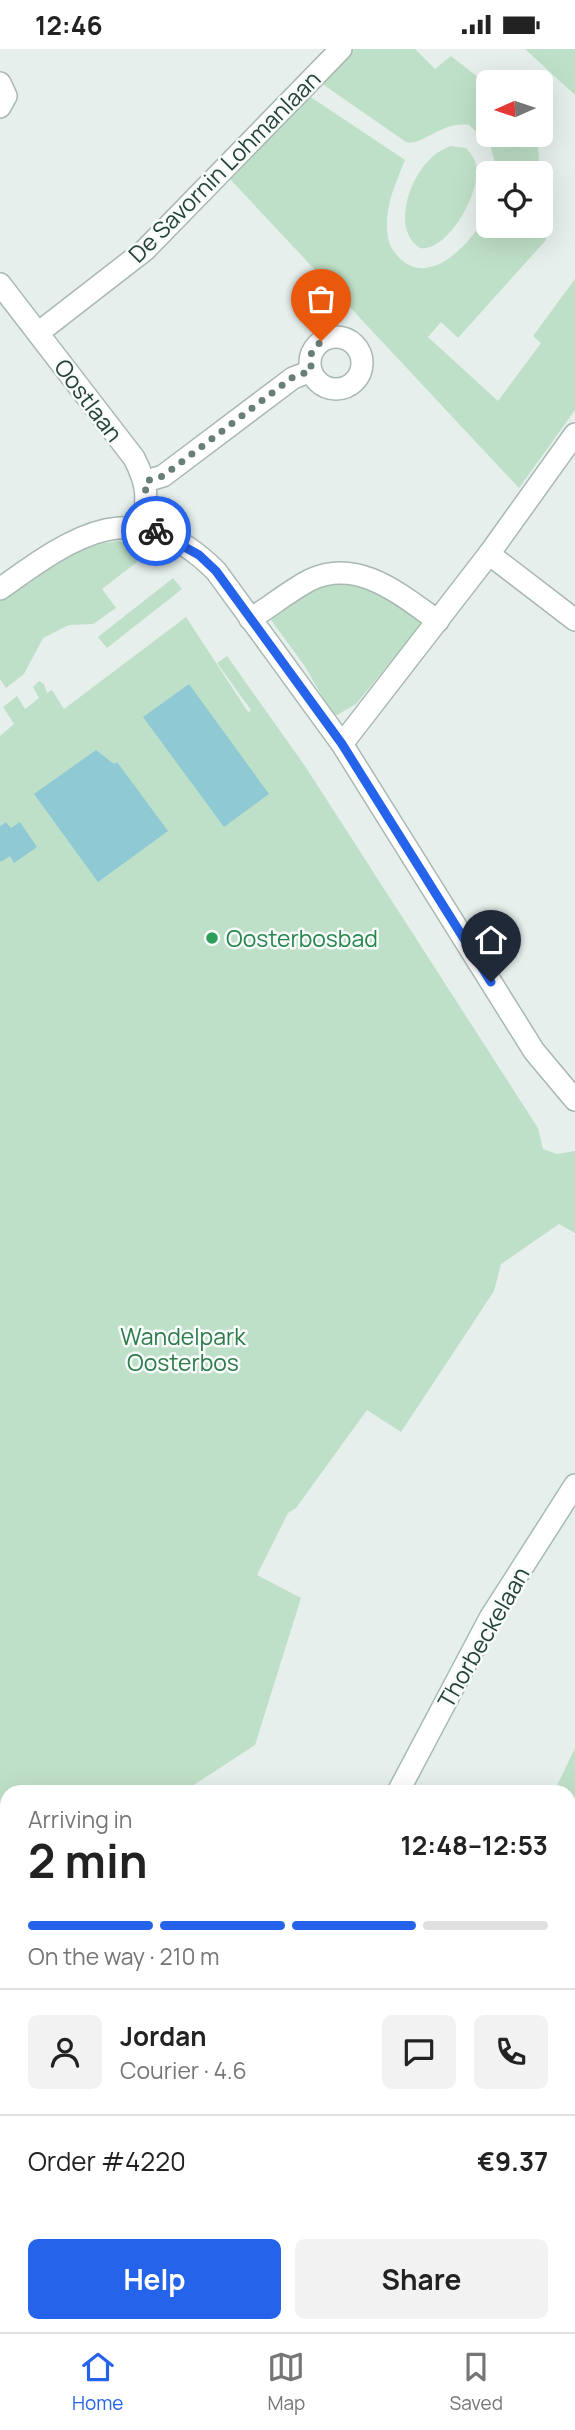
<!DOCTYPE html>
<html lang="en">
<head>
<meta charset="utf-8">
<style>
  :root { --surface:#fff; --page:#f2f2f2; --text:#222; --muted:#767676; --line:#e0e0e0; --accent:#2563eb }
  body { margin:0; font-family:Manrope,sans-serif; background:var(--page); color:var(--text); height:100vh; display:flex; flex-direction:column; font-size:26px; white-space:nowrap }
  * { box-sizing:border-box; margin:0 }
  p { font-size:23px; color:var(--muted) }
  .icon { flex:none; width:38px; height:38px; fill:none; stroke:currentColor; stroke-width:2; stroke-linecap:round; stroke-linejoin:round }
  .map { position:relative; flex:1; overflow:hidden }
  .details { position:absolute; left:0px; top:1736px; width:576px; height:548px; display:flex; flex-direction:column; background:var(--surface); border-radius:21px 21px 0 0; box-shadow:0 7px 28px #0002 }
  .details>* { flex:none }
  .needle { width:46px; rotate:267deg }
  .fabs { position:absolute; left:476px; top:21px; display:grid; gap:14px }
  .fabs a { display:grid; place-items:center; width:77px; height:77px; border-radius:10px; background:var(--surface); box-shadow:0 7px 28px #0002; font-size:35px }
  .pin { position:absolute; display:grid; place-items:center; width:60px; height:60px; color:#fff; margin:-72px -30px; border-radius:50% 50% 50% 0; rotate:-45deg; box-shadow:0 0 7px #0007 }
  .pin .icon { rotate:45deg }
  .courier { position:absolute; display:grid; place-items:center; width:70px; height:70px; margin:-35px; border:5px solid #2563eb; border-radius:50%; background:#fff; color:#222; box-shadow:0 2px 9px #0007 }
  .headline em { font-style:normal; font-weight:700 }
  .headline div { display:flex; flex-direction:column-reverse }
  .headline { display:flex; align-items:center; justify-content:space-between; height:119px; padding:0 28px }
  h1 { font-size:46px; font-weight:700; line-height:52px }
  .bar { display:grid; grid-template-columns:repeat(4,1fr); gap:10px 7px; align-content:center; height:84px; padding:0 28px }
  .bar i { height:9px; border-radius:5px; background:var(--line) }
  .bar .active { background:var(--accent) }
  .bar p { grid-column:span 4 }
  .line { display:flex; align-items:center; gap:18px; padding:0 28px; border-top:2px solid var(--line) }
  .line div { flex:1 }
  .round { display:grid; place-items:center; flex:none; width:74px; height:74px; border-radius:10px; background:var(--page) }
  .cta { display:flex; gap:14px; margin-top:auto; padding:14px 28px }
  .cta a { flex:1; height:80px; border-radius:10px; background:var(--accent); color:#fff; font-size:28px; font-weight:700; line-height:80px; text-align:center }
  .cta a+a { background:var(--page); color:var(--text) }
  .status { display:flex; justify-content:space-between; align-items:center; height:49px; padding:0 35px; background:var(--surface); direction:ltr }
  .status svg { height:19px; fill:currentColor }
  .menu { display:flex; justify-content:space-around; align-items:center; height:98px; border-top:2px solid var(--line); background:var(--surface); font-size:19px; color:var(--muted) }
  .menu a { display:grid; justify-items:center; gap:4px }
  .menu .active { color:var(--accent) }
  .map>svg:first-child { display:block }
  .built { fill:#d4dfda }
  .green { fill:#bfe0c8 }
  .water { fill:#8ec9d4 }
  .lines { fill:none; stroke-linecap:round; stroke-linejoin:round }
  .minor-casing { stroke:#a8b8b2; stroke-width:24 }
  .tertiary-casing { stroke:#a8b8b2; stroke-width:24 }
  .secondary-casing { stroke:#a4bbb3; stroke-width:24 }
  .minor { stroke:#fff; stroke-width:21 }
  .tertiary { stroke:#fff; stroke-width:21 }
  .secondary { stroke:#fff; stroke-width:21 }
  .done { stroke:#687f78; stroke-width:7; stroke-dasharray:0 12.6 }
  .route { stroke:#2563eb; stroke-width:9 }
  .leisure-dot { fill:#2e9e5b; stroke:#f7fbf9; stroke-width:2.5 }
  .labels { text-anchor:middle; dominant-baseline:central; stroke-width:5; stroke-linejoin:round; paint-order:stroke }
  .street-label { font-size:23px; fill:#24423a; stroke:#f7fbf9 }
  .leisure-label { font-size:23px; fill:#27864d; stroke:#f7fbf9; text-anchor:start }
  .park-label { font-size:23px; fill:#2d7a4b; stroke:#f7fbf9 }
</style>
</head>
<body>
<div class="status"><b>12:46</b><svg viewBox="0 0 49 12"><path d="M0 12V9h3v3zM5 12V6h3v6zM10 12V3h3v9zM15 12V0h3v12zM26 1h20v11H26zM47 4h2v5h-2z"/></svg></div>
<div class="map">
<svg width="575" height="2283" viewBox="0 0 575 2283">
  <rect width="100%" height="100%" fill="#e6efeb"/>
  <!-- built -->
  <rect class="built" x="569" y="1812" width="6" height="253"/>
  <!-- green -->
  <g class="green">
    <path d="M354,0h61l20,20 16,-13 37,29v50h49l3,38h-42l-8,-28 -21,-20c-28,-4 -47,22 -63,17l-85,-59z"/>
    <polygon points="525,0 575,0 575,46"/>
    <path d="M309,47l96,64c-10,25 -22,50 -17,78 2,11 10,20 19,26 31,18 69,-27 81,-53v15h53v-46l5,60 -88,98 -17,-16 -13,15 70,64 43,-58 -8,-7 42,-57v131l-56,78 -289,-309z"/>
    <path d="M450,97l16,2c3,4 8,9 9,14 10,25 -27,91 -55,86 -29,-19 -10,-71 11,-90 5,-5 13,-9 19,-12z"/>
    <polygon points="118,492 138,495 137,513 102,540 116,559 93,575 69,576 43,589 24,625 6,639 0,630 0,549 76,499"/>
    <polygon points="173,529 182,540 107,599 98,588"/>
    <polygon points="343,534 374,541 424,572 356,655 337,666 332,664 304,616 271,571 270,565 322,535"/>
    <polygon points="186,568 248,663 251,661 217,614 227,607 305,717 538,1079 543,1100 557,1105 575,1102 575,1184 559,1175 501,1215 494,1242 401,1383 367,1361 296,1459 288,1464 257,1526 301,1549 255,1696 183,1743 7,1743 7,1766 0,1775 0,811 2,812 11,780 6,773 0,777 0,687 14,675 3,658 17,647 25,660 39,649 33,638 39,632 44,635 47,644 52,641 64,660"/>
    <polygon points="575,1699 575,1791 569,1788 569,1743 554,1743"/>
    <polygon points="0,1920 7,1921 7,2013 0,1983"/>
    <polygon points="0,2050 7,2058 7,2122 0,2128"/>
    <polygon points="569,2219 575,2223 575,2269 569,2272"/>
    <polygon points="188,2277 553,2277 467,2283 168,2283"/>
  </g>
  <!-- water -->
  <g class="water">
    <polygon points="189,635 269,745 224,778 143,668"/>
    <polygon points="96,701 114,715 117,713 168,782 98,833 34,745"/>
    <polygon points="6,773 11,779 20,773 37,798 14,814 10,807 1,813 0,811 0,777"/>
  </g>
  <g class="lines">
    <defs>
      <g id="minor">
        <polyline points="0,34 6,47 0,58"/>
        <path d="M0,235l134,174c15,29 13,40 9,70"/>
        <polyline points="38,284 145,201 341,0"/>
        <circle cx="336" cy="314" r="26"/>
        <polyline points="146,432 163,427 293,329 311,322"/>
        <polyline points="489,505 575,571"/>
        <path d="M250,570c20,-12 39,-28 60,-39 48,-23 91,15 128,41"/>
        <polyline points="342,695 489,505 575,385"/>
        <polyline points="0,2218 7,2224"/>
        <polyline points="66,2277 73,2283"/>
      </g>
      <path id="tertiary" d="M0,540c76,-55 136,-97 216,-18l126,173 192,307 41,49"/>
      <g id="secondary">
        <polyline points="398,1743 490,1569 575,1436"/>
        <polyline points="0,2171 7,2164"/>
      </g>
    </defs>
    <!-- minor casing -->
    <use href="#minor" class="minor-casing"/>
    <!-- tertiary casing -->
    <use href="#tertiary" class="tertiary-casing"/>
    <!-- secondary casing -->
    <use href="#secondary" class="secondary-casing"/>
    <!-- minor -->
    <use href="#minor" class="minor"/>
    <!-- tertiary -->
    <use href="#tertiary" class="tertiary"/>
    <!-- secondary -->
    <use href="#secondary" class="secondary"/>
  </g>
  <g class="lines">
    <!-- done -->
    <polyline class="done" points="156,482 144,479 146,432 163,427 293,328 311,322 311,305 321,292"/>
    <!-- route -->
    <polyline class="route" points="156,482 199,506 216,522 342,695 491,933"/>
  </g>
  <!-- markers -->
  <circle class="leisure-dot" cx="212" cy="889" r="7"/>
  <g class="labels">
    <!-- street labels -->
    <g class="street-label">
      <text transform="translate(224 117) rotate(-45)">De Savornin Lohmanlaan</text>
      <text transform="translate(89 351) rotate(53)">Oostlaan</text>
      <text transform="translate(483 1588) rotate(-60)">Thorbeckelaan</text>
    </g>
    <!-- leisure labels -->
    <g class="leisure-label">
      <text x="226" y="889">Oosterbosbad</text>
    </g>
    <!-- park labels -->
    <g class="park-label">
      <text x="183" y="1287">Wandelpark<tspan x="183" dy="26">Oosterbos</tspan></text>
    </g>
  </g>
</svg>
<div class="fabs">
<a><svg class="needle" viewBox="-14 -14 28 28"><path d="M0-13l5 13h-10z" fill="#e53935"/><path d="M0 13l5-13h-10z" fill="#767676"/></svg></a>
<a><svg class="icon" aria-label="locate" viewBox="0 0 24 24"><circle cx="12" cy="12" r="6"/><path d="M12 2v4M12 18v4M2 12h4M18 12h4"/></svg></a>
</div>
<div class="pin" style="left:321px;top:292px;background:#ea580c"><svg class="icon" aria-label="bag" viewBox="0 0 24 24"><path d="M5 8h14l-1 12H6zM9 8a3 3 0 0 1 6 0"/></svg></div>
<div class="pin" style="left:491px;top:933px;background:#1f2937"><svg class="icon" aria-label="home" viewBox="0 0 24 24"><path d="M3 11l9-7 9 7M6 9v11h12V9"/></svg></div>
<div class="courier" style="left:156px;top:482px"><svg class="icon" aria-label="bike" viewBox="0 0 24 24"><circle cx="6" cy="16" r="4"/><circle cx="18" cy="16" r="4"/><path d="M6 16l4-8h5l3 8M10 8l3 8H6M13 5h3"/></svg></div>
<section class="details">
<div class="headline"><div><h1>2 min</h1><p>Arriving in</p></div><em>12:48–12:53</em></div>
<div class="bar"><i class="active"></i><i class="active"></i><i class="active"></i><i></i><p>On the way · 210 m</p></div>
<div class="line" style="height:126px"><a class="round"><svg class="icon" aria-label="person" viewBox="0 0 24 24"><circle cx="12" cy="8" r="4"/><path d="M4 21q1-7 8-7t8 7"/></svg></a><div><b>Jordan</b><p>Courier · 4.6</p></div><a class="round"><svg class="icon" aria-label="chat" viewBox="0 0 24 24"><path d="M4 5h16v11H9l-5 4z"/></svg></a><a class="round"><svg class="icon" aria-label="phone" viewBox="0 0 24 24"><path d="M5 4h4l2 5-3 2q2 4 5 5l2-3 5 2v4C11 20 4 13 5 4z"/></svg></a></div>
<div class="line" style="height:91px"><div>Order #4220</div><b>€9.37</b></div>
<div class="cta"><a>Help</a><a>Share</a></div>
</section>
</div>
<nav class="menu">
<a class="active"><svg class="icon" aria-label="home" viewBox="0 0 24 24"><path d="M3 11l9-7 9 7M6 9v11h12V9"/></svg>Home</a>
<a><svg class="icon" aria-label="map" viewBox="0 0 24 24"><path d="M3 6l6-2 6 2 6-2v14l-6 2-6-2-6 2zM9 4v14M15 6v14"/></svg>Map</a>
<a><svg class="icon" aria-label="saved" viewBox="0 0 24 24"><path d="M7 4h10v16l-5-4-5 4z"/></svg>Saved</a>
</nav>
</body>
</html>
